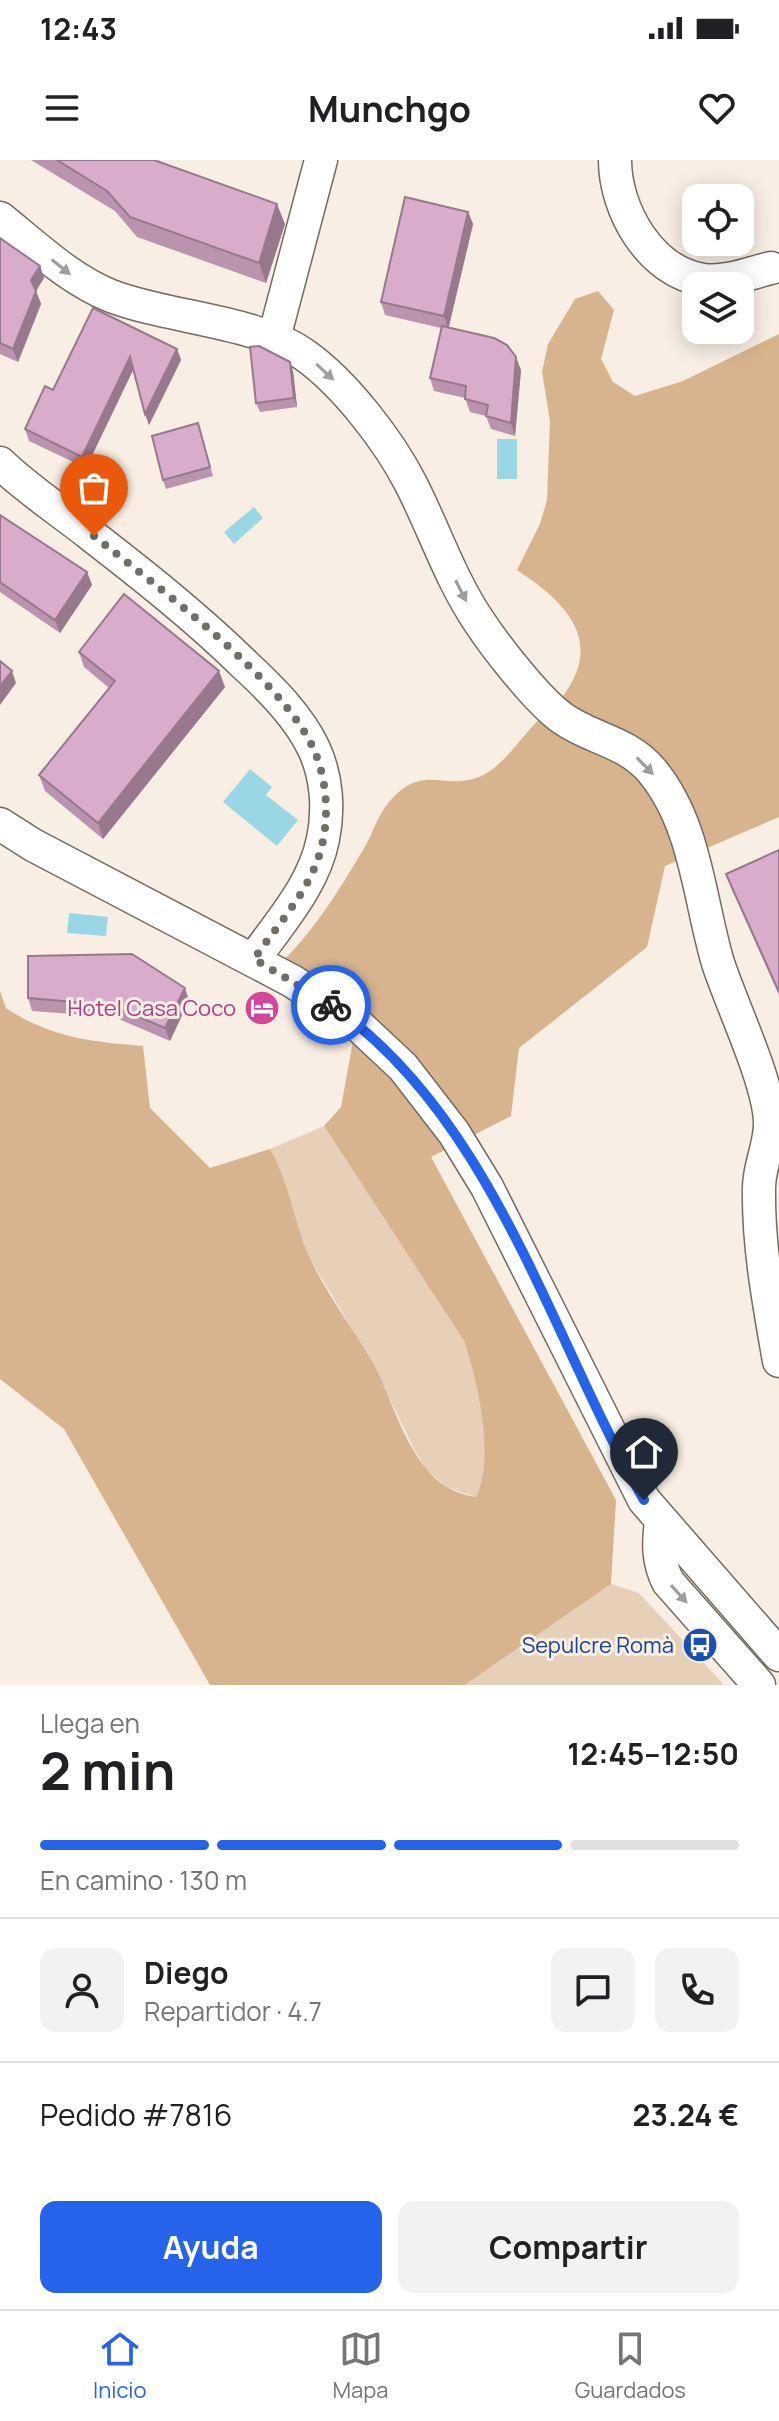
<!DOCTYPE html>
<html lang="es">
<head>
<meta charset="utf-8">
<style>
  :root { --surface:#fff; --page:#f2f2f2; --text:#202124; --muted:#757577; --line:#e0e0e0; --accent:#2563eb }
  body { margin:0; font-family:Manrope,sans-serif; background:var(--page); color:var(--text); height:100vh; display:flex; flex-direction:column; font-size:30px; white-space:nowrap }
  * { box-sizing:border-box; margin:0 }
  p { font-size:26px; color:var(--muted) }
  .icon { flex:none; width:44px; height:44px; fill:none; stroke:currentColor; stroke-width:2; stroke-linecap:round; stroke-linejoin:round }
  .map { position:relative; height:1525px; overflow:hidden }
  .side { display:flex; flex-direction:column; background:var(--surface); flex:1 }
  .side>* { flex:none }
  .fabs { position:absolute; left:682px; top:24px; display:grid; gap:16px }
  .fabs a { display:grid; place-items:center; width:72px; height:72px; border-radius:16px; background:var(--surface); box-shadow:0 4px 20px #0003; font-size:40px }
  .pin { position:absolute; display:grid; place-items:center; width:68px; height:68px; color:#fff; margin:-82px -34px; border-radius:50% 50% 50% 0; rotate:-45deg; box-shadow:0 0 8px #0007 }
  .pin .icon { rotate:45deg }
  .courier { position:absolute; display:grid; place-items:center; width:80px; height:80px; margin:-40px; border:6px solid #2563eb; border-radius:50%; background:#fff; color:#222; box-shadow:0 2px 10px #0007 }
  .overview em { font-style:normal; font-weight:700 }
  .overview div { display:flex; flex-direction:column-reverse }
  .overview { display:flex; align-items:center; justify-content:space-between; height:136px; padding:0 40px }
  h1 { font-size:52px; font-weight:700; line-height:60px }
  .bar { display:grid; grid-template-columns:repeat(4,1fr); gap:12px 8px; align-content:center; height:96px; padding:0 40px }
  .bar i { height:10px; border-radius:6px; background:var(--line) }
  .bar .on { background:var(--accent) }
  .bar p { grid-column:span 4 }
  .line { display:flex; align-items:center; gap:20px; padding:0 40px; border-top:2px solid var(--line) }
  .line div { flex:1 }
  .round { display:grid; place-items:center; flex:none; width:84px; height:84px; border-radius:16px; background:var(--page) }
  .cta { display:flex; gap:16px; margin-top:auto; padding:16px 40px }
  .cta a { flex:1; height:92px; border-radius:16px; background:var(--accent); color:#fff; font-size:32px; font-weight:700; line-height:92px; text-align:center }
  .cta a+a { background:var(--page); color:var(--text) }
  .status { display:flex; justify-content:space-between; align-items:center; height:56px; padding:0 40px; background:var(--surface); direction:ltr }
  .status svg { height:22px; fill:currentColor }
  header { display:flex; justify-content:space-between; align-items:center; height:104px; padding:0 40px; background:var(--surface); font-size:36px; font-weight:700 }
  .menu { display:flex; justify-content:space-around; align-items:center; height:112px; border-top:2px solid var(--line); background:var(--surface); font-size:22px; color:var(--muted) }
  .menu a { display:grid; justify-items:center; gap:4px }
  .menu .on { color:var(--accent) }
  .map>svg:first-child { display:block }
  .green { fill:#e7d0b8 }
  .forest { fill:#d7b48e }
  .water { fill:#9ad7e4 }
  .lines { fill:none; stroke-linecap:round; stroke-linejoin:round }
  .minor-casing { stroke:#746b61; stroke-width:35 }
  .minor { stroke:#fff; stroke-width:32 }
  .wall { fill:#ba94ae }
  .shaded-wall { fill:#97788d }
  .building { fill:#d8acca; stroke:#97788d; stroke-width:2 }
  .oneway { fill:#a09e9c }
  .done { stroke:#736d67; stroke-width:8; stroke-dasharray:0 14.4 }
  .route { stroke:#2563eb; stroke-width:10 }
  .labels { text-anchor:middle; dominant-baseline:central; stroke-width:6; stroke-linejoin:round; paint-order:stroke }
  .hotel-label { font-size:22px; fill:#b23c85; stroke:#f8eee3; text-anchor:end }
  .transit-label { font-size:22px; fill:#164399; stroke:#f8eee3; text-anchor:end }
</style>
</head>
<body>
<div class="status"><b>12:43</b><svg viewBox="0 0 49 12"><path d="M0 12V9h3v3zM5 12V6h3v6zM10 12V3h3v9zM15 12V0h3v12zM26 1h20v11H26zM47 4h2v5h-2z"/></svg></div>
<header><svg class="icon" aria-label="menu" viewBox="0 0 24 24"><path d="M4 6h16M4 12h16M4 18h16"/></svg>Munchgo<svg class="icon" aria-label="heart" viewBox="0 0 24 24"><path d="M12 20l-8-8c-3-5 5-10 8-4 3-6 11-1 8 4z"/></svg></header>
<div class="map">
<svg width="779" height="1525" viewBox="0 0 779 1525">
  <rect width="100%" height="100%" fill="#f8eee3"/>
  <!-- green -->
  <g class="green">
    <path d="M324,966l140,215c15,40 31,115 12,156l-30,-10 -20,-18 -12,-20 -42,-87 -63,-105 -39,-108z"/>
    <polygon points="611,1424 639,1433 724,1525 465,1525"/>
  </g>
  <!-- forest -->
  <path class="forest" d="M598,131l16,19 -13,49 12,23 22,14 48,-15 96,-47v483l-114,49 -18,81 -128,101 -8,68 -80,41 185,343 -5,84 -146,101h-255l-146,-256 -64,-50v-388l6,17c43,29 86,34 137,38l7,62 60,60 60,-19c20,35 24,74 40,109 17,37 43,70 63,105 19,36 29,78 56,109 13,15 28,22 47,25 19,-40 2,-116 -12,-156l-140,-215 17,-19 12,-66 -82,-70c35,-27 69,-82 92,-121 10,-16 14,-34 26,-48 34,-40 54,-11 90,-25 21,-8 38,-34 53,-50 12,-14 28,-24 37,-40 33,-53 -11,-90 -52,-117l23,-46 7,-24 3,-79 -8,-49 6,-28 27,-45z"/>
  <!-- water -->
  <g class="water">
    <rect x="497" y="279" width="20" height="40"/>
    <polygon points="254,347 263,358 234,384 224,372"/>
    <polygon points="250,609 272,627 266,635 298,660 277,686 223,642"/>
    <polygon points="69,753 108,757 106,776 67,773"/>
  </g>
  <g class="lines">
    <defs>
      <g id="minor">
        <path d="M615,0c0,50 35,112 89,120 21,3 46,-7 67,-12"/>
        <path d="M0,58c35,28 69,61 111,78 57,22 148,25 195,60 39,28 83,85 105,128 23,45 39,94 67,136 17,26 59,80 84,98 29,21 65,23 90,53 44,53 47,128 66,192 14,43 50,117 52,158 1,23 -11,44 -11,67 -1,58 10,116 20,173"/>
        <polyline points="274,178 321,0"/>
        <path d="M0,303c28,27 61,48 91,72 53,41 106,83 154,130 26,24 54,52 69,84 13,28 15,61 9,90 -9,46 -43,83 -69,120"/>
        <polyline points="0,664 33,685 292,821 355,862 403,907 454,973 487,1027 644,1340 779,1495"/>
        <path d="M661,1362c-3,22 -3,40 7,60l91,103"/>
      </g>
    </defs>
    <!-- minor casing -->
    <use href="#minor" class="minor-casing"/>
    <!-- minor -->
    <use href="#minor" class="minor"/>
  </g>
  <!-- wall -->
  <g class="wall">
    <polygon points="31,0 154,0 285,64 266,123 137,77 115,51"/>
    <polygon points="468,52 473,64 449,167 521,210 515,276 491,269 486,256 470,252 465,238 434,231 430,218 441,168 385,155 381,142"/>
    <polygon points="0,78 40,106 44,118 36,131 41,144 18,202 0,194"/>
    <polygon points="177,189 181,200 149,265 133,210 86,308 29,281 25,269 53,230"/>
    <polygon points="293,211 297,247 260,252 256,243"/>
    <polygon points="198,263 213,316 166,329 163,320"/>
    <polygon points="0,355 87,412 92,425 60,473 0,432"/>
    <polygon points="79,492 225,527 103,679 45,631 39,615 109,528 84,507"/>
    <polygon points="779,690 779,835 732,730 726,714"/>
    <polygon points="28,838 189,840 170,881 114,857 32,851"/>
  </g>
  <!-- shaded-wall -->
  <g class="shaded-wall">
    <polygon points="277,44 285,64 266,123 259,103"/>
    <polygon points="468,52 473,64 448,169 444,156"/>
    <polygon points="40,106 44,118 35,132 31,120"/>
    <polygon points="36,131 41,144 18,202 13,189"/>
    <polygon points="177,189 181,200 149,265 145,254"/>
    <polygon points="130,197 134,208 86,308 82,297"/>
    <polygon points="516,197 521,210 515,276 511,263"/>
    <polygon points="290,202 293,211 297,247 294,238"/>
    <polygon points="87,412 92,425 60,473 55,460"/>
    <polygon points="12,511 16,523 0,545 0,526"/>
    <polygon points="219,511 225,527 103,679 98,663"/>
    <polygon points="185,828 189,840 170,881 165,868"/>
  </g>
  <!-- building -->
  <g class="building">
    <polygon points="57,0 154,0 277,44 259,103 130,57 107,31"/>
    <polygon points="405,37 468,52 444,156 381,142"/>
    <polygon points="0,78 40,106 31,120 36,131 13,189 0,183"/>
    <polygon points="93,148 177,189 145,254 130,197 82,297 25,269 45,226 53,230"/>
    <polygon points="442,166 494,178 507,185 516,197 511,263 486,256 488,245 465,239 466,226 430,218"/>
    <polygon points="259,186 290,202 294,238 256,243 250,187"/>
    <polygon points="198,263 210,307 163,320 152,276"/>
    <polygon points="0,355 87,412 55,460 0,422"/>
    <polygon points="124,434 219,511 98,663 39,615 115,521 79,492"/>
    <polygon points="0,501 12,511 0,526"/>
    <polygon points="779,690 779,832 726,714"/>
    <polygon points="132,794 185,828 165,868 110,845 28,838 28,796"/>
  </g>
  <!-- one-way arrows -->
  <defs><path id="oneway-solid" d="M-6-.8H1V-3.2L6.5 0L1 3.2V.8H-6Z" transform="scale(2)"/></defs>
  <g class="oneway">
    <use href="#oneway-solid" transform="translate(61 107) rotate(39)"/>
    <use href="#oneway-solid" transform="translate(325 212) rotate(43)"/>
    <use href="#oneway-solid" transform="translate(461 431) rotate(63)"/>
    <use href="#oneway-solid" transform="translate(645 606) rotate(46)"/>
    <use href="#oneway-solid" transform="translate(679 1434) rotate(48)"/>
  </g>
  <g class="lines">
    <!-- done -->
    <path class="done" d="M94,376c62,50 189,143 220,214 16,37 16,83 0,119 -14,32 -40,61 -60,90l77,46"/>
    <!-- route -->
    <path class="route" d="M331,845c162,112 219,331 313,495"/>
  </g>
  <!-- icons -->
  <defs>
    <symbol id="hotel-disc" viewBox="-11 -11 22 22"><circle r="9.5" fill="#d1479c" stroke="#f8eee3"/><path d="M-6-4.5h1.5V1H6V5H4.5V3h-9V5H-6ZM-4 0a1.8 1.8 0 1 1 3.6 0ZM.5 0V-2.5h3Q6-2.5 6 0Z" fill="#fff"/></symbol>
    <symbol id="bus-disc" viewBox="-11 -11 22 22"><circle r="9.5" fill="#1a4fb4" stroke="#f8eee3"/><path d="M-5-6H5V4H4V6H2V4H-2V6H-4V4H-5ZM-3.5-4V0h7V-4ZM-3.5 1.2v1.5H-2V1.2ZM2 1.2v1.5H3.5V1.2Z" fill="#fff"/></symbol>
  </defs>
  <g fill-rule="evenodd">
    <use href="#hotel-disc" x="242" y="828" width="40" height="40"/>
    <use href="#bus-disc" x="680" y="1465" width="40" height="40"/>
  </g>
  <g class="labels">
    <!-- hotel labels -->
    <g class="hotel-label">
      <text x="236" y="848">Hotel Casa Coco</text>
    </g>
    <!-- transit labels -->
    <g class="transit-label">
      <text x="674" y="1485">Sepulcre Romà</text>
    </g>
  </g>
</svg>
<div class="fabs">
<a><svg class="icon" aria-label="locate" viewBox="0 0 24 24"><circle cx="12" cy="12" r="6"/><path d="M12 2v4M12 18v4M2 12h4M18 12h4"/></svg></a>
<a><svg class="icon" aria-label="layers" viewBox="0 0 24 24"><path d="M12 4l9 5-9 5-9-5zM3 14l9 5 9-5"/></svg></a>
</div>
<div class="pin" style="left:94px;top:376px;background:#ea580c"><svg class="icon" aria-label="bag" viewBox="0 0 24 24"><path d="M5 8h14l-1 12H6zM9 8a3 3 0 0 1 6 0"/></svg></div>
<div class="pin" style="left:644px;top:1340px;background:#1f2937"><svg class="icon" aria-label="home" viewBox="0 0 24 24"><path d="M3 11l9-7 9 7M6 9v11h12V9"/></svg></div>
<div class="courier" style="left:331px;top:845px"><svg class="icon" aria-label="bike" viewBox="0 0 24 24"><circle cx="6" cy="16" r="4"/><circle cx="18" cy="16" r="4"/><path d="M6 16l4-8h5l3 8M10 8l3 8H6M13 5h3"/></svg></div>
</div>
<section class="side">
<div class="overview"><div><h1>2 min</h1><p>Llega en</p></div><em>12:45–12:50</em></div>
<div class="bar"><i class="on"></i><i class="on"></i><i class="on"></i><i></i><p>En camino · 130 m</p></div>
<div class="line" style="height:144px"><a class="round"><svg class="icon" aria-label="person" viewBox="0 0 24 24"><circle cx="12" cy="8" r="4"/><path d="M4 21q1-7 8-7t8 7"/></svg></a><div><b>Diego</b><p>Repartidor · 4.7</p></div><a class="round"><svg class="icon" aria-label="chat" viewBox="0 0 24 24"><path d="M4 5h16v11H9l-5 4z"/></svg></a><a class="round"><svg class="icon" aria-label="phone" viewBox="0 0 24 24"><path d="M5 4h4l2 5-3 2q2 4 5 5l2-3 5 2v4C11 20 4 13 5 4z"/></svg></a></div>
<div class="line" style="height:104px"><div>Pedido #7816</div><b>23.24 €</b></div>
<div class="cta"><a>Ayuda</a><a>Compartir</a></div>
</section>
<nav class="menu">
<a class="on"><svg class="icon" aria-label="home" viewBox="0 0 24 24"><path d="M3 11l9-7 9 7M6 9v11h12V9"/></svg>Inicio</a>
<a><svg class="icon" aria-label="map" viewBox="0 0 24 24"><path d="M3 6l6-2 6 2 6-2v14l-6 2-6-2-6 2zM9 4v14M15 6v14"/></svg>Mapa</a>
<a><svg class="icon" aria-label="saved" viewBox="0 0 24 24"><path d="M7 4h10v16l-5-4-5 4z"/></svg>Guardados</a>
</nav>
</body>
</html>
